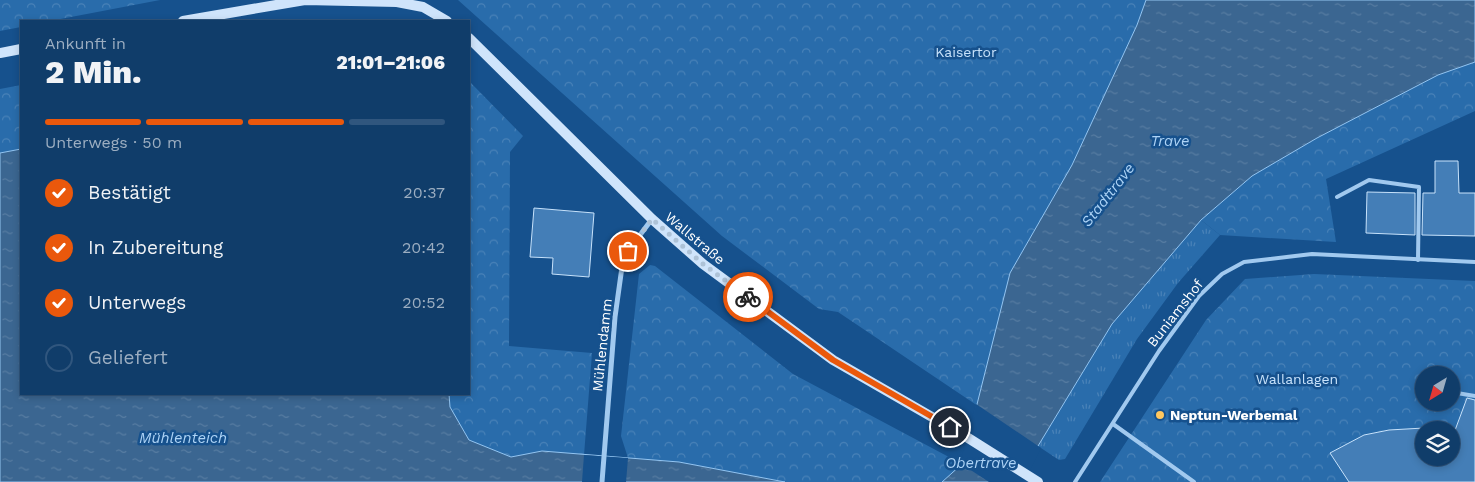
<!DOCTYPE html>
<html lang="de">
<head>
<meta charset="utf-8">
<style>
  :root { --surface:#103d6a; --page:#1e4872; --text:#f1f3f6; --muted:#9caec1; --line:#30567e; --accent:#ea580c }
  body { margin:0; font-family:"Work Sans",sans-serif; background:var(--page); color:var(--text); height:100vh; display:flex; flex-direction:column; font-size:19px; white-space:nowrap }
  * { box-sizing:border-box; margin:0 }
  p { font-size:16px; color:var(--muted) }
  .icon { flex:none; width:28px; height:28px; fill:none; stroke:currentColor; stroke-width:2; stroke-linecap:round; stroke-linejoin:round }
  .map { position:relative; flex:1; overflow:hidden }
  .panel { position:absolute; left:20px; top:20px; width:450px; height:375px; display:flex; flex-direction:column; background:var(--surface); border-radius:0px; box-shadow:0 2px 8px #0003,0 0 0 1px var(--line) }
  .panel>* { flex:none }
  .needle { width:32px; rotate:217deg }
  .buttons { position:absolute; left:1415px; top:366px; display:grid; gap:10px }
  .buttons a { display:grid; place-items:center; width:45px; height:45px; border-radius:50%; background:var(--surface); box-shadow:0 2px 8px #0003,0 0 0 1px var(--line); font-size:25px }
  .pin { position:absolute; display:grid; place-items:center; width:42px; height:42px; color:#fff; margin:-21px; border:2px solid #fff; border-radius:50%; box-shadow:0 1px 5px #0007 }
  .courier { position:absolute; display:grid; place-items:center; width:50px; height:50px; margin:-25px; border:4px solid #ea580c; border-radius:50%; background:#fff; color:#222; box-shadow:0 1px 6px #0007 }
  .summary em { font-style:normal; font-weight:800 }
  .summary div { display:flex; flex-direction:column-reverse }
  .summary { display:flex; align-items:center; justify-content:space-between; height:85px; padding:0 25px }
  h1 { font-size:32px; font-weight:800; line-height:38px }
  .bar { display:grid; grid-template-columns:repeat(4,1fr); gap:8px 5px; align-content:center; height:60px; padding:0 25px }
  .bar i { height:6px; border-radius:4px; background:var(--line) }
  .bar .selected { background:var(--accent) }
  .bar p { grid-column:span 4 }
  ol { padding:0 25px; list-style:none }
  li { display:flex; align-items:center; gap:15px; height:55px }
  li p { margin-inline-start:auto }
  li .icon { padding:5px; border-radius:50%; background:var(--accent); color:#fff; stroke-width:4 }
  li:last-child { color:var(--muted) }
  li i { width:28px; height:28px; border:2px solid var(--line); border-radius:50% }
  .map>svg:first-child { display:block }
  .grass { fill:url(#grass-tufts) }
  .park { fill:url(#park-crowns); fill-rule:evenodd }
  .water { fill:url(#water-ripples); stroke:#93c5f2 }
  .pier { fill:#16518d }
  .building { fill:#447eb7; stroke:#c7e2fb }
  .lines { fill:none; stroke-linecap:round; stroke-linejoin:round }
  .lane { stroke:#a1c9ef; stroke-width:4 }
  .street { stroke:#a1c9ef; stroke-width:5 }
  .secondary { stroke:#cfe4fb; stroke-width:10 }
  .done { stroke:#adc2d7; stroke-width:5; stroke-dasharray:0 9 }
  .route { stroke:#ea580c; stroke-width:6 }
  .poi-dot { fill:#ffc75f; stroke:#16518d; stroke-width:2 }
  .labels { text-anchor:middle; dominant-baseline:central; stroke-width:5; stroke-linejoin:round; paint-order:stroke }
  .park-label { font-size:14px; fill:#c7e2fb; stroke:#16518d }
  .street-label { font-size:14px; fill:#fff; stroke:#16518d }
  .poi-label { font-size:14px; font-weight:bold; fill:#fff; stroke:#16518d; text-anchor:start }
  .water-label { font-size:15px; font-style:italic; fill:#add3f6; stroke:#16518d }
</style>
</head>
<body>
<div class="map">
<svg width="1475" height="482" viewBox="0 0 1475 482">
  <defs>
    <pattern id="grass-tufts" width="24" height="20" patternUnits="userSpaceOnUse" patternTransform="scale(1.25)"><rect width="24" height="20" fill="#296cab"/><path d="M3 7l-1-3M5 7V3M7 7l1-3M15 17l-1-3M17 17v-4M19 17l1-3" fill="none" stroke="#4982b8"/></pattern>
    <pattern id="park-crowns" width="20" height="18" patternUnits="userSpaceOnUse" patternTransform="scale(1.25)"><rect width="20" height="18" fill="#296cab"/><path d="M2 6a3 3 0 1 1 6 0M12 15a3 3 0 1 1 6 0" fill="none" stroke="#4982b8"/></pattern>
    <pattern id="water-ripples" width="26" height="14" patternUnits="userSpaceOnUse" patternTransform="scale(1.25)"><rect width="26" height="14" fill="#3b6691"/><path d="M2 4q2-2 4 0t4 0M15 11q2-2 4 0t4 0" fill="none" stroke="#587da2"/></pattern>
  </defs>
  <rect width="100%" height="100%" fill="#16518d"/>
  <!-- grass -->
  <polygon class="grass" points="1201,220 1220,235 1178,283 1137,339 1065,459 1059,460 1038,446 1112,324"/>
  <!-- park -->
  <g class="park">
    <polygon points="0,0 160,0 50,21 21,21 21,27 0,31"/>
    <polygon points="458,0 1146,0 1137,25 1072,165 1010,273 978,406 838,312 819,309 722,236"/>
    <polygon points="1475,62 1475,111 1326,179 1336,242 1220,235 1201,220 1252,176 1317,138 1438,75"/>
    <polygon points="469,81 523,136 510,152 509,346 592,353 584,455 542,451 511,457 469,440 450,407 449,394 469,394"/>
    <polygon points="21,85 21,149 0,153 0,89"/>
    <polygon points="650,265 655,266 793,374 962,464 942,482 786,482 679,462 628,458 621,436 639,274"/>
    <path d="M1314,274l161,7v201h-375l106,-162 39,-41zM1424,375h27v27h-27zM1424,430h27v28h-27z"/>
  </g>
  <!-- water -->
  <g class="water">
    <polygon points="1146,0 1475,0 1475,62 1438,75 1317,138 1252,176 1201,220 1112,324 1038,446 1021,482 942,482 962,464 1010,273 1072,165 1137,25"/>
    <polygon points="21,149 21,394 449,394 450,407 469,440 511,457 542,451 679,462 785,482 0,482 0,153"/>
  </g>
  <!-- pier -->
  <g class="pier">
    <polygon points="976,404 1041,448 1024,482 989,482 960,463"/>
    <polygon points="584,455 628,458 626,482 582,482"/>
  </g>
  <!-- building -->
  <g class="building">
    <polygon points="1435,161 1458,161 1459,193 1475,193 1475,236 1422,235 1423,193 1435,193"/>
    <polygon points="1367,192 1415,193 1415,235 1366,233"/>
    <polygon points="534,208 594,213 589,277 552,274 553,258 530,257"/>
    <polygon points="1467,398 1475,400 1475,482 1349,482 1330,453 1364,435 1389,430 1424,428 1427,430 1424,430 1424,458 1451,458 1451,441"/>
  </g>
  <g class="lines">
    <!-- lane -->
    <g class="lane">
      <polyline points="1337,197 1369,180 1419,187 1418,260"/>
      <polyline points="1418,391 1424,391"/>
      <polyline points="1451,392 1475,396"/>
      <polyline points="1113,424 1194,482"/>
      <polyline points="1075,482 1159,351 1199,296 1222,274 1244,262 1312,254 1475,262"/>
    </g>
    <!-- street -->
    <polyline class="street" points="602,482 615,317 622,267 628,251 652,219"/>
    <!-- secondary -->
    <g class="secondary">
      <polyline points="183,21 305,0 397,2 423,7 447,21"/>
      <polyline points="469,38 652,219 703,264 833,360 965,436 1038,482"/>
      <polyline points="0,53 21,49"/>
    </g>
  </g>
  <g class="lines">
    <!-- done -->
    <polyline class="done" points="628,251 652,219 703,264 748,297"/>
    <!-- route -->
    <polyline class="route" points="748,297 833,360 950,427"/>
  </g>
  <!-- markers -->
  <circle class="poi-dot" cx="1160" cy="415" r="5"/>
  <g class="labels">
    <!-- park labels -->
    <g class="park-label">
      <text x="966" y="52">Kaisertor</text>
      <text x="1297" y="379">Wallanlagen</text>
    </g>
    <!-- street labels -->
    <g class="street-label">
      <text transform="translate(695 238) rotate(40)">Wallstraße</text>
      <text transform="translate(1175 313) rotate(-52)">Buniamshof</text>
      <text transform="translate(602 345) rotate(-84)">Mühlendamm</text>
    </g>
    <!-- poi labels -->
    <g class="poi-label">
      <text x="1170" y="415">Neptun-Werbemal</text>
    </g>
    <!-- water labels -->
    <g class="water-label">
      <text x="1170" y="141">Trave</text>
      <text transform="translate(1108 195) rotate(-52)">Stadttrave</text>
      <text x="183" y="438">Mühlenteich</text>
      <text x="981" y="463">Obertrave</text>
    </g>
  </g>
</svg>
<div class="buttons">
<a><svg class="needle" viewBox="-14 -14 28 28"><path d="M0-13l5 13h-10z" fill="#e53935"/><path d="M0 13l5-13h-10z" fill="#9caec1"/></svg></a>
<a><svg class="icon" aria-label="layers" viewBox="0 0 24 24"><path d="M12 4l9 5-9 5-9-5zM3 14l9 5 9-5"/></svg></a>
</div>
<div class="pin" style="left:628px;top:251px;background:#ea580c"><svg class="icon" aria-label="bag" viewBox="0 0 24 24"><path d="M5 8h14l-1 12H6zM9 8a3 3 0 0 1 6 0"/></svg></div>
<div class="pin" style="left:950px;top:427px;background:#1f2937"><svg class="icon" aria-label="home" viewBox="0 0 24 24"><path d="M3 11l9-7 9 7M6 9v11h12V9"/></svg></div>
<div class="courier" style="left:748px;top:297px"><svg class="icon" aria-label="bike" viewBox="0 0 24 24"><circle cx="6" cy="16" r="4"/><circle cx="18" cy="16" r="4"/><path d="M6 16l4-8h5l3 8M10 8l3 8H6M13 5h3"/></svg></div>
<section class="panel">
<div class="summary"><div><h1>2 Min.</h1><p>Ankunft in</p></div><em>21:01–21:06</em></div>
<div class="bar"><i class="selected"></i><i class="selected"></i><i class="selected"></i><i></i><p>Unterwegs · 50 m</p></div>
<ol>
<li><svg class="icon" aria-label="check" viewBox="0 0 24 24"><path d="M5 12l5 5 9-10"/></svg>Bestätigt<p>20:37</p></li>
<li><svg class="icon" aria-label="check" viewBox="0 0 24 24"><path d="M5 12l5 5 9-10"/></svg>In Zubereitung<p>20:42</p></li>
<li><svg class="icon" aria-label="check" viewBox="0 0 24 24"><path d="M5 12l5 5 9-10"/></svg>Unterwegs<p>20:52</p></li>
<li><i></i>Geliefert</li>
</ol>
</section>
</div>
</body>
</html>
